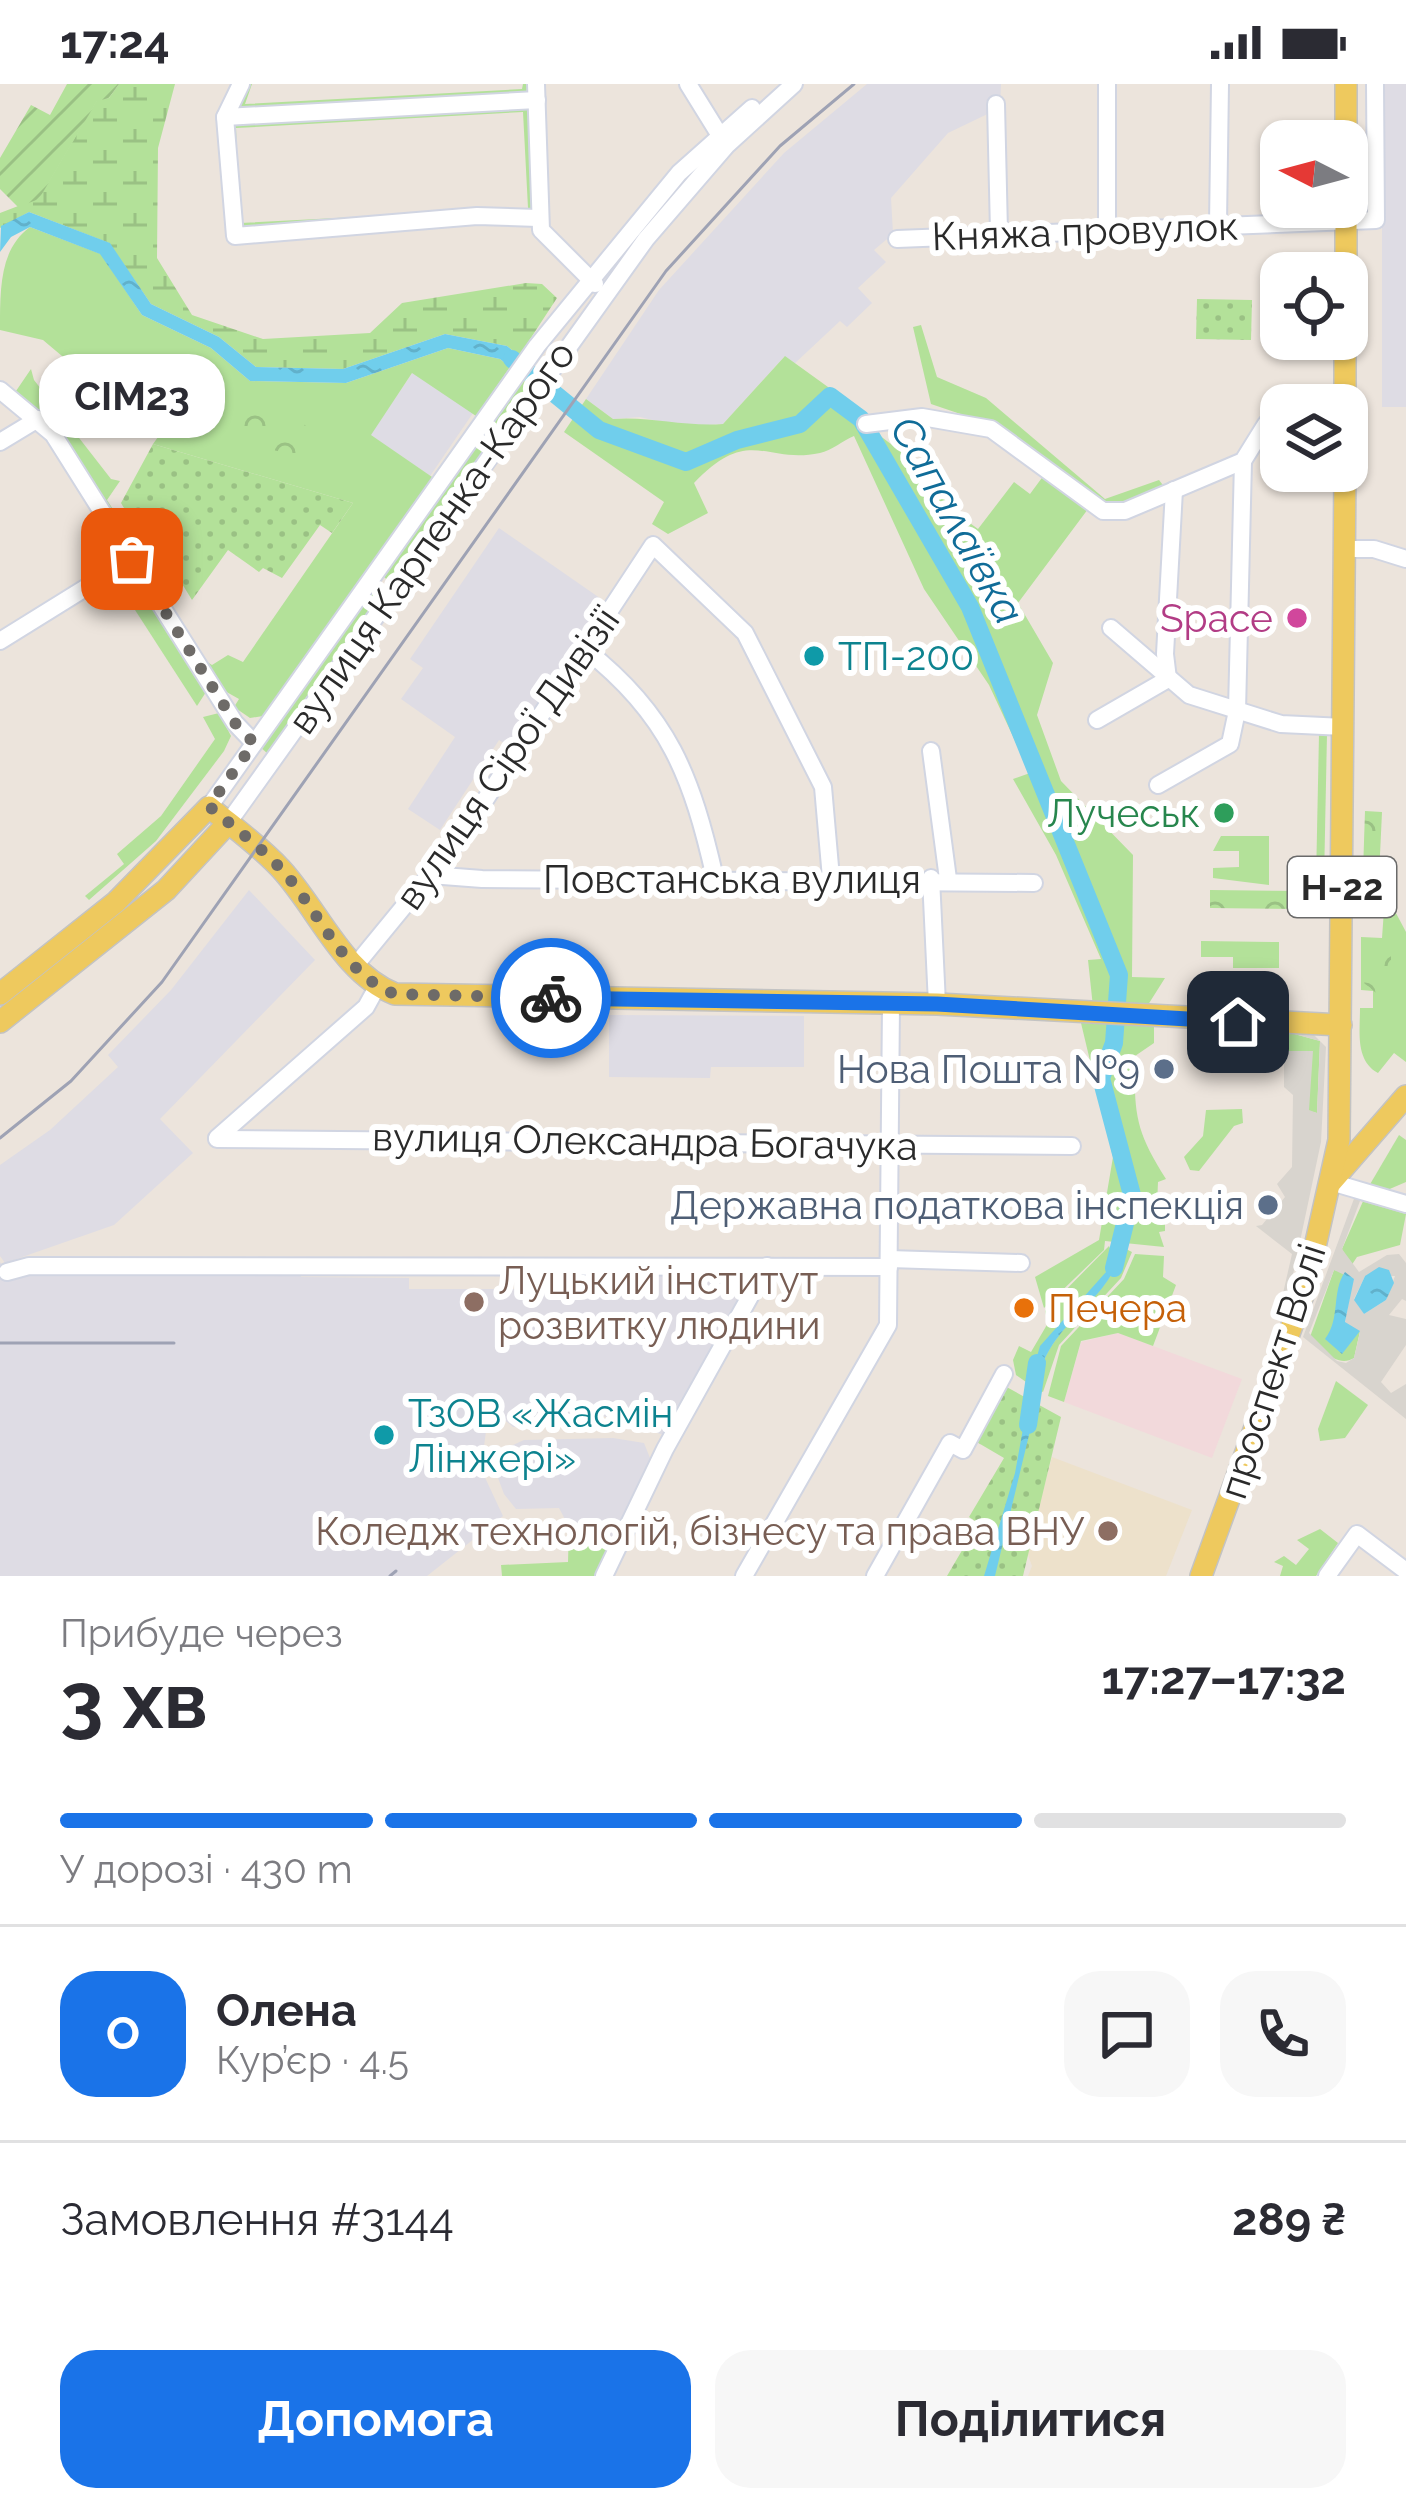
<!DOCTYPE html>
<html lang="uk">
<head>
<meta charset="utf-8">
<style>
  :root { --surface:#fff; --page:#f7f7f7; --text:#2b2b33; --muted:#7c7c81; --line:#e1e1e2; --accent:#1a73e8 }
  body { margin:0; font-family:Raleway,sans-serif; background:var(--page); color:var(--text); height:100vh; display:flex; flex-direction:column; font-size:45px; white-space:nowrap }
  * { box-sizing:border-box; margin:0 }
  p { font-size:39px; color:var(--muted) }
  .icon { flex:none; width:66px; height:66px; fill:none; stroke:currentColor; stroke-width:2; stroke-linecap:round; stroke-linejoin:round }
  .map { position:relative; height:1492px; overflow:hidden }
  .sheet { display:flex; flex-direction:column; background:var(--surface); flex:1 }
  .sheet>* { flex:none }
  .needle { width:78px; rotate:276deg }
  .buttons { position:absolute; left:1260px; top:36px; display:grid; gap:24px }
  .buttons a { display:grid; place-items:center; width:108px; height:108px; border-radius:24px; background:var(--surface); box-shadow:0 3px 9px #0004; font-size:60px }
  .pin { position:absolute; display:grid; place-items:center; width:102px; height:102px; color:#fff; margin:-51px; border-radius:24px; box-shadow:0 6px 18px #0006 }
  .courier { position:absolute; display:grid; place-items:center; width:120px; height:120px; margin:-60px; border:9px solid #1a73e8; border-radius:50%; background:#fff; color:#222; box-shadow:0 3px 15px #0007 }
  .bubble { position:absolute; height:84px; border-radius:36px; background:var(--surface); box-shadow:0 3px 9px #0004; font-size:39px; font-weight:700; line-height:84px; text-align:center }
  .overview em { font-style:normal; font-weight:700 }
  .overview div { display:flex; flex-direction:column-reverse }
  .overview { display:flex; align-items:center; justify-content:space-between; height:204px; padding:0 60px }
  h1 { font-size:78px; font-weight:700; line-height:90px }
  .bar { display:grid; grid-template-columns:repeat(4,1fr); gap:18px 12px; align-content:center; height:144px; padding:0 60px }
  .bar i { height:15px; border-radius:9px; background:var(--line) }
  .bar .selected { background:var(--accent) }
  .bar p { grid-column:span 4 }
  .line { display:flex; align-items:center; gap:30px; padding:0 60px; border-top:3px solid var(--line) }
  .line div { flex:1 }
  .round { display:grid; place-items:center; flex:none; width:126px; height:126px; border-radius:36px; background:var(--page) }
  .primary-button { display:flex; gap:24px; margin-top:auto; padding:24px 60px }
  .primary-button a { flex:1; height:138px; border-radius:36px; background:var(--accent); color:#fff; font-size:48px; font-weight:700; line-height:138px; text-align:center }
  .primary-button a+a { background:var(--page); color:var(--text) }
  .status { display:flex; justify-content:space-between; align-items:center; height:84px; padding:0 60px; background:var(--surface); direction:ltr }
  .status svg { height:33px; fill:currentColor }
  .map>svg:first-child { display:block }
  .industrial { fill:#dedce4 }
  .education { fill:#ede1cb }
  .medical { fill:#f2d9db }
  .grass { fill:#b3e199; fill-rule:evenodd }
  .forest { fill:url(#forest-crowns) }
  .wetland { fill:url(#wetland-marsh) }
  .park { fill:url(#park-dots) }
  .garden { fill:url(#garden-furrows) }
  .plaza { fill:#d8d4ce; fill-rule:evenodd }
  .water { fill:url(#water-ripples) }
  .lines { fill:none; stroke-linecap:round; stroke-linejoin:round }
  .river { stroke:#70ceec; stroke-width:18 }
  .minor-casing { stroke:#d1d5e2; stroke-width:20 }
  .major-casing { stroke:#c3c3c3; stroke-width:24 }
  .minor { stroke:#fff; stroke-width:16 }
  .major { stroke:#eec95e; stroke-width:21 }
  .rail { stroke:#9ea2b4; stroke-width:3 }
  .done { stroke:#6e6b68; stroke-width:12; stroke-dasharray:0 21.6 }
  .route { stroke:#1a73e8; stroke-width:15 }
  .hotel-dot { fill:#d1479c; stroke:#fff; stroke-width:4.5 }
  .culture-dot { fill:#0f9aa8; stroke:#fff; stroke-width:4.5 }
  .leisure-dot { fill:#2e9e5b; stroke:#fff; stroke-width:4.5 }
  .service-dot { fill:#5c6f8a; stroke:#fff; stroke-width:4.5 }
  .education-dot { fill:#8d6e63; stroke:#fff; stroke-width:4.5 }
  .food-dot { fill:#e8710a; stroke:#fff; stroke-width:4.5 }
  .labels { text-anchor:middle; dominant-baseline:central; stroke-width:12; stroke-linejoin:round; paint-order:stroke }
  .shield { fill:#fff; stroke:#6a6a6a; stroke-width:3 }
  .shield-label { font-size:36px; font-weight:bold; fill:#2a2a2a }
  .street-label { font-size:39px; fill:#2a2a2a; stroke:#fff }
  .hotel-label { font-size:39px; fill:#b23c85; stroke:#fff; text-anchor:end }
  .culture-label { font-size:39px; fill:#0d838f; stroke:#fff; text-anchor:start }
  .leisure-label { font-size:39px; fill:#27864d; stroke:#fff; text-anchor:end }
  .service-label { font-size:39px; fill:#4e5e75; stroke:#fff; text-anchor:end }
  .education-label { font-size:39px; fill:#785e54; stroke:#fff; text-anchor:start }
  .food-label { font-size:39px; fill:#c56008; stroke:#fff; text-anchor:start }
  .water-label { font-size:42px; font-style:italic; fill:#106c98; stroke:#fff }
</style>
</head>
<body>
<div class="status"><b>17:24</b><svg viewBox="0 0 49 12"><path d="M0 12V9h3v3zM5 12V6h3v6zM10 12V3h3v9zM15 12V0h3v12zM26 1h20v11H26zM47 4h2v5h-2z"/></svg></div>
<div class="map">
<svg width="1406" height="1492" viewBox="0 0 1406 1492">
  <defs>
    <pattern id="forest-crowns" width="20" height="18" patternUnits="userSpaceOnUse" patternTransform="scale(3)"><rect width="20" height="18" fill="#b3e199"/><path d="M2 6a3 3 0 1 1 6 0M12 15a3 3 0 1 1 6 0" fill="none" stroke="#9ac184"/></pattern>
    <pattern id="wetland-marsh" width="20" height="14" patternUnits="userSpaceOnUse" patternTransform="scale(3)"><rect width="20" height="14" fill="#b3e199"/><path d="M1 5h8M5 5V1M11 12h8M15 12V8" fill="none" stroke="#9ac184"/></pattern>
    <pattern id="park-dots" width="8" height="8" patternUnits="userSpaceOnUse" patternTransform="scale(3)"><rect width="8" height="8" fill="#b3e199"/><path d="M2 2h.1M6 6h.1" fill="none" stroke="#9ac184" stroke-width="1.8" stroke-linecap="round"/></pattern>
    <pattern id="garden-furrows" width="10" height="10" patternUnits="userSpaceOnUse" patternTransform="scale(3)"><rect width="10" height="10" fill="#b3e199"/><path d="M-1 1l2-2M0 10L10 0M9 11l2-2" fill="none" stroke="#9ac184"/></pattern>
    <pattern id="water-ripples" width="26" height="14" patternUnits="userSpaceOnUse" patternTransform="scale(3)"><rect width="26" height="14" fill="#70ceec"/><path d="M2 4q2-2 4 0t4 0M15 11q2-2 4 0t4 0" fill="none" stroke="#61b1cb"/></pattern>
  </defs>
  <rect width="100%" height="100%" fill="#ece4dc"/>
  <!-- industrial -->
  <g class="industrial">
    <polygon points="867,0 1001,0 1000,24 948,49 891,114 893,150 874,166 886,178 858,204 872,219 847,243 840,237 793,281 784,273 723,340 682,343 640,333 613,335 586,315 659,206 784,69"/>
    <rect x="1382" y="0" width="24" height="323"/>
    <polygon points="413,288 473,329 430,392 370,351"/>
    <polygon points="499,444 607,519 512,664 499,656 440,746 408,725 455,653 401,615 423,584 410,575"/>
    <polygon points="249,806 315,876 160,1035 193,1069 114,1141 5,1179 0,1172 0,1081 50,1046 118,983 108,971 171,906"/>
    <polygon points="609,931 804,932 804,983 711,983 710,994 609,993"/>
    <polygon points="0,1178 7,1188 300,1188 301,1193 409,1194 409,1205 544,1205 545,1189 755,1192 664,1351 580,1325 579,1343 513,1343 501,1333 488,1332 481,1385 503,1432 427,1492 0,1492"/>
    <polygon points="613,1354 644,1359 652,1379 612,1457 569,1443 559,1424 516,1425 504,1410 498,1394 502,1366 524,1356"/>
  </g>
  <!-- education -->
  <polygon class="education" points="1052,1373 1192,1426 1166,1492 1028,1492 1032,1482 1027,1468"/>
  <!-- medical -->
  <polygon class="medical" points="1118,1249 1242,1295 1212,1374 1064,1318 1081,1258"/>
  <!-- grass -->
  <g class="grass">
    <polygon points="245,0 252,0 245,20 522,5 523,0 532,0 533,13 232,29"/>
    <path d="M533,20l1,110 -295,18 -9,-111zM523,28l5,96 -288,15 -4,-95z"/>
    <path d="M30,143l71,27 41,61 69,33 39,33 96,2 102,-35 52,11 10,8 -34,49 -64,-43 -41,62 64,44 -172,237 -13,2 -16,-11 5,-8 -16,-9 -19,-30 8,5 16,-10 15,7 110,-159 -200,-59 5,-7 -115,-97 -43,-10c0,-43 0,-81 30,-103z"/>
    <polygon points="921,241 937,293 986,314 1105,415 1159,396 1166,405 1124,423 1105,423 993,341 931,320 913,243"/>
    <path d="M785,272l86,62 8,17 74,56 -9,13 34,25 36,-47 16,12 14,-19 44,34 -70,94 35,60 -16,52 24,66 72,74 -1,122 33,1 -19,30 -53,-1 -5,-47 13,-1 -45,-104 -43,-76 17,-6 -41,-88 -65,-96 -70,-153c-10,4 -23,15 -34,17 -55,12 -70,-29 -126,30l14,30 -40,21 -16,-10 12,-22 -100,-70 22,-33 27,20c37,-3 72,8 110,5z"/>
    <polygon points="31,285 34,296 111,395 120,397 107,416 152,486 146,486 48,337 16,307"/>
    <polygon points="523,296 531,301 391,499 384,493"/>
    <polygon points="128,487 206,608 197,622 115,495"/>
    <polygon points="372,510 379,515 267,669 260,663"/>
    <polygon points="219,629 231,652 224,667 156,757 89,816 85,812 124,780 117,770 161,732 215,655 203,633"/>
    <polygon points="1319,650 1327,650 1324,797 1316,797"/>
    <polygon points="1221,752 1269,752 1269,801 1213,794 1213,784 1239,783 1239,767 1213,767"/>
    <path d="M1377,815l12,1 17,32v130l-12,-9 -16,20c-23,-13 -18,-41 -18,-65h13v-17l-12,-1v-53l21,1 2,-28 -8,-1z"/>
    <polygon points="1201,857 1279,858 1279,884 1233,884 1233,873 1201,873"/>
    <path d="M1081,939l73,3v17l-19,13c-1,58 0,74 31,123l-8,3 -1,23 8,5v21l-6,1 5,15 -59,-6 -1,9 -60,58 -9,-31 64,-37 14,-83z"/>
    <polygon points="1287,948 1320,957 1317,1029 1309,1027 1287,968"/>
    <polygon points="1242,1025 1243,1039 1234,1042 1199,1087 1190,1086 1184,1073 1203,1052 1206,1026"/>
    <polygon points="1399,1051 1406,1056 1406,1098 1385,1107 1369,1102"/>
    <polygon points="1364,1115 1406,1130 1400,1161 1357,1173 1351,1182 1342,1165"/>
    <path d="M1109,1162c3,6 4,15 -2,25 -29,43 -65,57 -78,113l-13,-9 -3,-15 6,-14 12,6 17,-29 -3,-12z"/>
    <path d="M1120,1162l12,6 -11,26 -62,67 -16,47 -6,-3c5,-67 80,-90 83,-143z"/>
    <polygon points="1135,1170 1164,1172 1163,1193 1176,1201 1153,1262 1118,1249 1081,1257 1064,1318 1048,1312 1061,1262 1124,1195"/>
    <path d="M1334,1186l11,2 -8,25v28l23,6 -6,27c-16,10 -34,-8 -44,-21z"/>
    <polygon points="1336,1297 1368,1321 1345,1354 1320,1357 1318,1345"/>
    <polygon points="569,1443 612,1457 598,1492 502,1492 501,1481 568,1478"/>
    <polygon points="1320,1445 1338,1459 1316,1492 1280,1492 1283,1482 1274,1478 1284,1472 1296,1481 1309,1465 1297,1456"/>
  </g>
  <!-- forest -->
  <g class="forest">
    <polygon points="258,312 298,333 327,367 322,376 219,355 194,344 188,330"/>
    <polygon points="1365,727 1382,728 1379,792 1363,788"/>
    <polygon points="1210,806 1304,807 1304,825 1210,824"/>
    <polygon points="1377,859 1391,871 1391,897 1381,913 1364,899 1367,862"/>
  </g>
  <!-- wetland -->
  <polygon class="wetland" points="119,0 175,0 158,64 157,174 192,231 263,255 370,249 402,219 526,199 542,200 557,214 519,272 507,262 445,250 343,285 256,283 219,253 151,220 109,159 29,128 0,144 0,129 39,114 97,16 109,14"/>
  <!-- park -->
  <g class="park">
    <polygon points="1197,215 1252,216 1251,256 1196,255"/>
    <polygon points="153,360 353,419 332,449 320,441 282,494 263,484 259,488 228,466 192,516 165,472 151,469 121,419"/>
    <polygon points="1003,1301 1061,1333 1023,1492 947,1492 978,1439 969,1433 1004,1374 975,1357"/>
  </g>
  <!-- garden -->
  <polygon class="garden" points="67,0 119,0 109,14 97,17 39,115 18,123 0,105 0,74 31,21 50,31"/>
  <!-- plaza -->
  <g class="plaza">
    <path d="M1284,945l25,1 17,17 -5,95 -34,161 -6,-1 11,-48 -36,-28 6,-1 23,-28 -8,-13 15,-17 1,-72 -9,-8zM1287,948l33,9 -3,72 -8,-3 4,-59h-25z"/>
    <path d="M1355,1112l51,13v5l-46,-13 -18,48 17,23 28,-17 12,-1 7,9v38l-4,-2 -13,16 17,4v26l-25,37 10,11 15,-9v35l-103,-82zM1334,1186l19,9 -8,44 15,9 -6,26 -8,5 -9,-2 -28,-28zM1365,1192h30l-9,24 -22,14 -10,-15z"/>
  </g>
  <!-- water -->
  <g class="water">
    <polygon points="29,128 110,159 151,220 219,253 256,283 343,285 445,250 507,262 519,272 510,283 500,275 448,264 346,299 250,297 211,264 142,231 100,170 30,143 11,153 0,168 1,142"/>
    <path d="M1113,1162h7c-3,55 -77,75 -83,143l-8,-5 11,-38 66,-74z"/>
    <polygon points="1379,1183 1389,1186 1394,1199 1386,1216 1364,1230 1354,1216 1365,1192"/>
    <path d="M1345,1188l9,7 -9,43 15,9 -18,23 -17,-15c16,-21 6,-47 20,-67z"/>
    <polygon points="1028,1317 1036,1322 995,1492 984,1492 1015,1389"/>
  </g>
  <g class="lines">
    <!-- river -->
    <g class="river">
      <polyline points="512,275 599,346 686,378 737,356 800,340 830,312 861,335 970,523 1119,891 1114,959 1101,994 1132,1111 1114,1184"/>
      <polyline points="1028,1341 1037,1279"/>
    </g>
    <defs>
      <g id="minor">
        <polyline points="241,0 225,33 235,152 477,132 538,134"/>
        <polyline points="536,0 541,146 595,200"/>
        <polyline points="688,0 719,50"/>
        <polyline points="1107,0 1107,144"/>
        <polyline points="996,20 999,148"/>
        <polyline points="225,33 537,16"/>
        <polyline points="1218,140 1220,0"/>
        <polyline points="897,155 1376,136 1375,0"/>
        <polyline points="0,306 53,350 235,639 254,659"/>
        <polyline points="866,340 922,333 991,345 1103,427 1125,427 1243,377 1266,340 1281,336"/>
        <polyline points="0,358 38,335"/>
        <polyline points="1345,465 1374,465 1406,475"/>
        <polyline points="1111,544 1189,611 1281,640 1344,643"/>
        <polyline points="0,557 132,475"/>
        <path d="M586,566c83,65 106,127 129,228"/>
        <polyline points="1097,636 1168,595 1165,570 1174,406"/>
        <polyline points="931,667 948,795"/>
        <polyline points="1158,701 1230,660 1237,627 1243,377"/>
        <polyline points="209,723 537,262 679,89 752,24"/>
        <polyline points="228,739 646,155 727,61 794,0"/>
        <polyline points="430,791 482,795 1034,799"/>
        <polyline points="931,794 937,920"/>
        <polyline points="355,882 460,754 653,461 745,549 823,703 831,794"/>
        <polyline points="217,1054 366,923 377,903"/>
        <polyline points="217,1055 1072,1062"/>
        <polyline points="1331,1098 1406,1120"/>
        <polyline points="889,1175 1021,1179"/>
        <polyline points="7,1188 29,1182 889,1183"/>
        <polyline points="604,1492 665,1365 767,1182"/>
        <polyline points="744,1492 888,1241 891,920"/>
        <polyline points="875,1492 950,1359 963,1366 1004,1290"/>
        <polyline points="1327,1492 1357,1450 1406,1487"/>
      </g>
      <g id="major">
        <polyline points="1346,57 1346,0"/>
        <polyline points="1346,189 1346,123"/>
        <polyline points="1345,321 1345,255"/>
        <path d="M0,910l116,-92 93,-95c24,20 51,39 72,62 37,40 62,105 114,125l542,10 404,21"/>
        <polyline points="0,938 166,806 228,739"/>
        <polyline points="1331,1098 1406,1012"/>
        <polyline points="1201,1492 1306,1203 1339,1056 1345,387"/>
      </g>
    </defs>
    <!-- minor casing -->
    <use href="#minor" class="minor-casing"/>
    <!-- major casing -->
    <use href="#major" class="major-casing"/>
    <!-- minor -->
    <use href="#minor" class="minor"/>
    <!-- major -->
    <use href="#major" class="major"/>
    <!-- rail -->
    <g class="rail">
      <polyline points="0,1054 71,997 162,898 666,187 780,62 854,0"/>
      <polyline points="0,1259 174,1259"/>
      <polyline points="390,1492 396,1487"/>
    </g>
  </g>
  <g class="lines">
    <!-- done -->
    <path class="done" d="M132,475l103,164 19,20 -45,63c24,21 51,40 72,63 37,40 62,106 114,125l156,4"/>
    <!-- route -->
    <polyline class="route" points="551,914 937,920 1238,938"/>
  </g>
  <!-- markers -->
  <circle class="hotel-dot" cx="1297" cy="534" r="12"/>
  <g class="culture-dot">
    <circle cx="814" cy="572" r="12"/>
    <circle cx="384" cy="1351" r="12"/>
  </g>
  <circle class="leisure-dot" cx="1224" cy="729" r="12"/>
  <g class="service-dot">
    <circle cx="1164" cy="985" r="12"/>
    <circle cx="1268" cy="1121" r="12"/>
  </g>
  <g class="education-dot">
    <circle cx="474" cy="1218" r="12"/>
    <circle cx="1108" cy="1447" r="12"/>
  </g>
  <circle class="food-dot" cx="1024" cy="1224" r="12"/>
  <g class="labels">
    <!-- shield labels -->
    <rect class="shield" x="1288" y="773" width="108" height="60" rx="9"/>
    <g class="shield-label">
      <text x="1342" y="803">Н-22</text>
    </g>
    <!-- street labels -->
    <g class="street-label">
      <text transform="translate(1085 147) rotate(-2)">Княжа провулок</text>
      <text transform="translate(431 453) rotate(-55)">вулиця Карпенка-Карого</text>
      <text transform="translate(507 674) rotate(-55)">вулиця Сірої Дивізії</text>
      <text x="732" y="795">Повстанська вулиця</text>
      <text transform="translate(645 1057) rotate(1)">вулиця Олександра Богачука</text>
      <text transform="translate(1272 1287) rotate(-72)">проспект Волі</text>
    </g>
    <!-- hotel labels -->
    <g class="hotel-label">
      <text x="1273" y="534">Space</text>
    </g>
    <!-- culture labels -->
    <g class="culture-label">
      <text x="838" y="572">ТП-200</text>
      <text x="408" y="1329">ТзОВ «Жасмін<tspan x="408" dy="45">Лінжері»</tspan></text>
    </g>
    <!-- leisure labels -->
    <g class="leisure-label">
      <text x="1200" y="729">Лучеськ</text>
    </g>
    <!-- service labels -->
    <g class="service-label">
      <text x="1140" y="985">Нова Пошта №9</text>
      <text x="1244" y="1121">Державна податкова інспекція</text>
    </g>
    <!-- education labels -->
    <g class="education-label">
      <text x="498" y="1196">Луцький інститут<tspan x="498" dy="45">розвитку людини</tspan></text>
      <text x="1084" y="1447" text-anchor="end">Коледж технологій, бізнесу та права ВНУ</text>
    </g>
    <!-- food labels -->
    <g class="food-label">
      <text x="1048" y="1224">Печера</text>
    </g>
    <!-- water labels -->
    <g class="water-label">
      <text transform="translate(957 436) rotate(61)">Сапалаївка</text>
    </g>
  </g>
</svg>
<div class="buttons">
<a><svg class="needle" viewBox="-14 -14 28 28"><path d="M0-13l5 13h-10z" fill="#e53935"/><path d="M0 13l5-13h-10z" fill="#7c7c81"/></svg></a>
<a><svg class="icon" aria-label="locate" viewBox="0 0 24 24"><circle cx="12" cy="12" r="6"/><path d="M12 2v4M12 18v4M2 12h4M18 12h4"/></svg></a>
<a><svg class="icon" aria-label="layers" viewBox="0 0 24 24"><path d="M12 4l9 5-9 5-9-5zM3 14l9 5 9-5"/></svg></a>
</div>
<div class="pin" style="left:132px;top:475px;background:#ea580c"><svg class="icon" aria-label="bag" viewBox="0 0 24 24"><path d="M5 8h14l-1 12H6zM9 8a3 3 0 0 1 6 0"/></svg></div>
<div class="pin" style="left:1238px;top:938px;background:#1f2937"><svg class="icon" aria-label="home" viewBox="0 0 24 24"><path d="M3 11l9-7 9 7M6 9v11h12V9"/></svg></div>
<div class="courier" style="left:551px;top:914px"><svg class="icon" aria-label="bike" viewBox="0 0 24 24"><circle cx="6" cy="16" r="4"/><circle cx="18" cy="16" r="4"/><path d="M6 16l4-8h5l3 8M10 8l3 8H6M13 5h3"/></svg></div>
<div class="bubble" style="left:39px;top:270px;width:186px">СІМ23</div>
</div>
<section class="sheet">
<div class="overview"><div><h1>3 хв</h1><p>Прибуде через</p></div><em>17:27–17:32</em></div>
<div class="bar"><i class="selected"></i><i class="selected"></i><i class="selected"></i><i></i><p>У дорозі · 430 m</p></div>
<div class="line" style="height:216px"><b class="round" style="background:var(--accent);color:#fff">О</b><div><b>Олена</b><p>Кур’єр · 4.5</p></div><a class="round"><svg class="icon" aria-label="chat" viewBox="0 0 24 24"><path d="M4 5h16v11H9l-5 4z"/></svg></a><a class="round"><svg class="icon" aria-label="phone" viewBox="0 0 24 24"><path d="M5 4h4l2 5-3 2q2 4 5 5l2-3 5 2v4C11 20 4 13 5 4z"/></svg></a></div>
<div class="line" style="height:156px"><div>Замовлення #3144</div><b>289 ₴</b></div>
<div class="primary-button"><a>Допомога</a><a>Поділитися</a></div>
</section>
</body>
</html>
